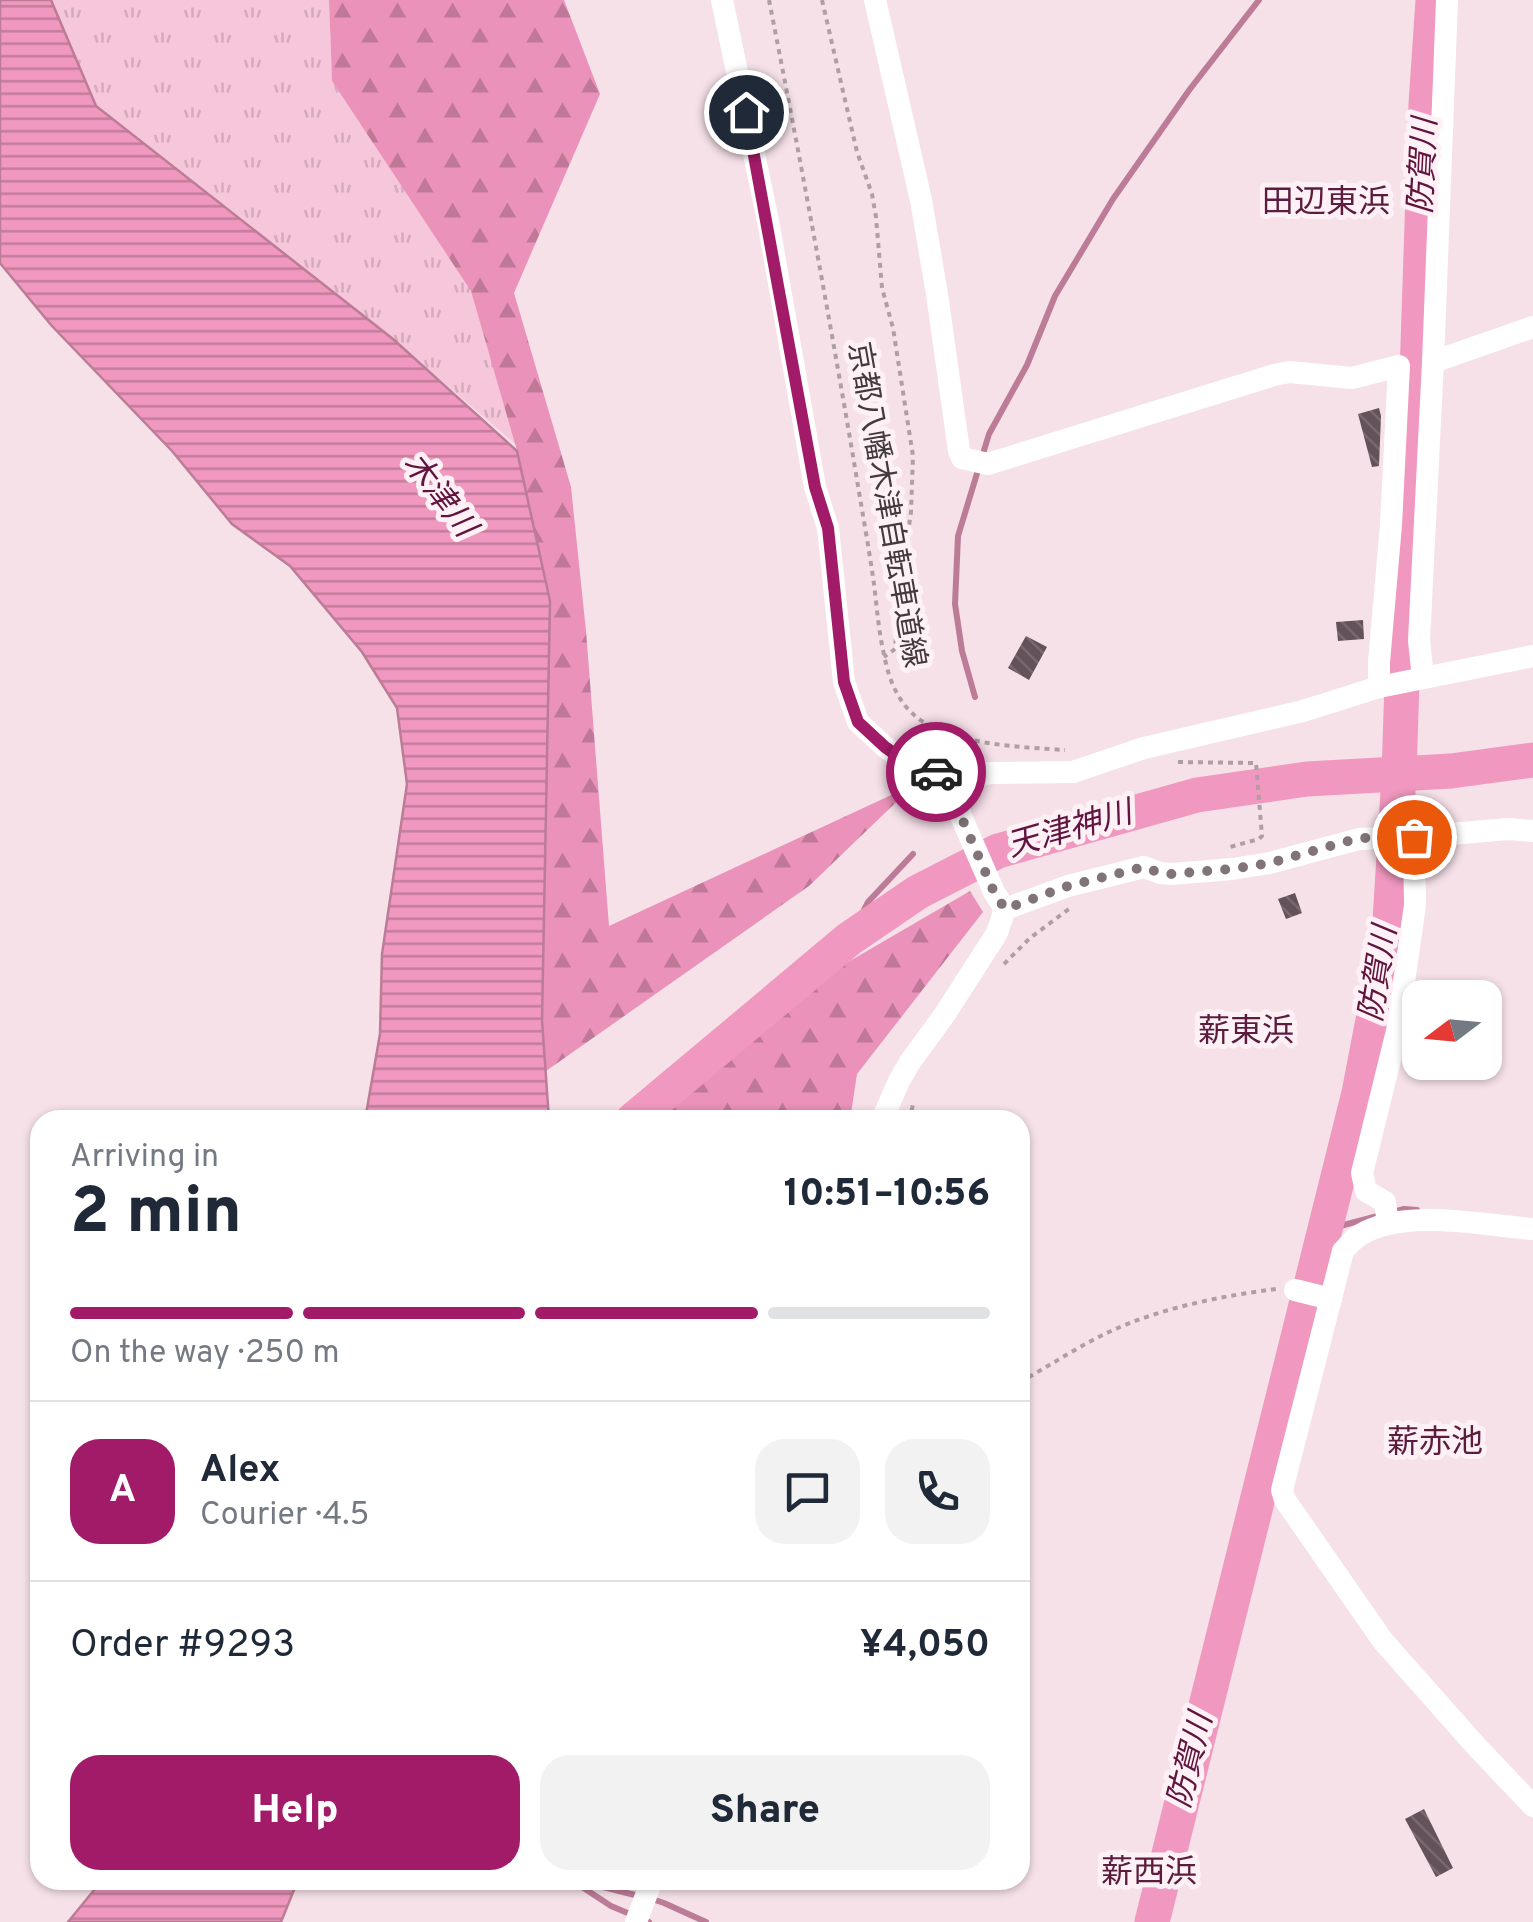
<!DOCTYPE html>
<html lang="en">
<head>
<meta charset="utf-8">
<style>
  :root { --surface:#fff; --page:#f2f2f3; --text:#1f2937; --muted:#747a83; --line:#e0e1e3; --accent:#a21b68 }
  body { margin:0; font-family:Overpass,"Noto Sans JP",sans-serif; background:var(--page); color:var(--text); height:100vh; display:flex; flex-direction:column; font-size:38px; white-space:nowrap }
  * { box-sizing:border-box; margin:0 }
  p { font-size:32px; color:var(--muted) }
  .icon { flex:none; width:55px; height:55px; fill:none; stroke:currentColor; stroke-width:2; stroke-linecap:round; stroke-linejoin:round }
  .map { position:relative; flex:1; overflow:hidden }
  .drawer { position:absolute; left:30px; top:1110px; width:1000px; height:780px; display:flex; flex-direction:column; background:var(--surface); border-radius:30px; box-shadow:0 2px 8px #0004 }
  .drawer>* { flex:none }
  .needle { width:65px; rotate:254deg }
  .tools { position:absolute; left:1402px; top:980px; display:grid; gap:20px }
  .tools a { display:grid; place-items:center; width:100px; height:100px; border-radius:20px; background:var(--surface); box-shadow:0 2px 8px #0004; font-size:50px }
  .pin { position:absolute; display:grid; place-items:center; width:85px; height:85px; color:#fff; margin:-42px; border:5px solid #fff; border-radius:50%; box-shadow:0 2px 10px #0007 }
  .courier { position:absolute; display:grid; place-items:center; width:100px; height:100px; margin:-50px; border:8px solid #a21b68; border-radius:50%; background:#fff; color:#222; box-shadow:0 2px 12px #0007 }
  .summary em { font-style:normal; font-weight:800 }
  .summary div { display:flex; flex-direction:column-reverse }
  .summary { display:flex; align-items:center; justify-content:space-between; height:170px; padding:0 40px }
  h1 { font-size:65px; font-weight:800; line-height:75px }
  .bar { display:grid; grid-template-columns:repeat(4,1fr); gap:15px 10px; align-content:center; height:120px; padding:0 40px }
  .bar i { height:12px; border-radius:8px; background:var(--line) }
  .bar .active { background:var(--accent) }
  .bar p { grid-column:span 4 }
  .line { display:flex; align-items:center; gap:25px; padding:0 40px; border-top:2px solid var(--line) }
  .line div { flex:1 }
  .round { display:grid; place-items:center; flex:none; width:105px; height:105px; border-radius:30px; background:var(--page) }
  .action { display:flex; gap:20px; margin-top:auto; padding:20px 40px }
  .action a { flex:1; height:115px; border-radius:30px; background:var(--accent); color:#fff; font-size:40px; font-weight:800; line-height:115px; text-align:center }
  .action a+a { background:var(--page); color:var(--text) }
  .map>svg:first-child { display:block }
  .grass { fill:url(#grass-tufts) }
  .forest { fill:url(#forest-firs) }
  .water { fill:url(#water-rules); stroke:#bc7c98; stroke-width:2.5 }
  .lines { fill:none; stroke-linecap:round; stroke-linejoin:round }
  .stream { stroke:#bc7c98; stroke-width:6 }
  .river { stroke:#f098bf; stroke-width:35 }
  .building { fill:url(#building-back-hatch) }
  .path { stroke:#af9fa5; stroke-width:4; stroke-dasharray:5 5; stroke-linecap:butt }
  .minor { stroke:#fff; stroke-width:22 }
  .done { stroke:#817479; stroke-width:10; stroke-dasharray:0 18 }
  .route { stroke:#a21b68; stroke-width:12 }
  .labels { text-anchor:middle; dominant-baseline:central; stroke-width:10; stroke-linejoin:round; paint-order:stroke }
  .street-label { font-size:30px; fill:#423a3d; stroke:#fef1f6 }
  .water-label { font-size:32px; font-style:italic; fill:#61143e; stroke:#fef1f6 }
  .neighbourhood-label { font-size:32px; fill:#5c1c3d; stroke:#fef1f6 }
</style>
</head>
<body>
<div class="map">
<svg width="1533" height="1922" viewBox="0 0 1533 1922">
  <defs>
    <pattern id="grass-tufts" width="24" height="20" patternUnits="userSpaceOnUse" patternTransform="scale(2.5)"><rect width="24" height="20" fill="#f6c6da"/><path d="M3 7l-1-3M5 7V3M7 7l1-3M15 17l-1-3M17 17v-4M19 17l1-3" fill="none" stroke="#d4abbc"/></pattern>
    <pattern id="forest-firs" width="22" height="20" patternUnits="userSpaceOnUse" patternTransform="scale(2.5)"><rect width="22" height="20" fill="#ea92ba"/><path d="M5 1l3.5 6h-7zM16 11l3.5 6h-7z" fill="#bf7898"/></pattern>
    <pattern id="water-rules" width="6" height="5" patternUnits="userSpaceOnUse" patternTransform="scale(2.5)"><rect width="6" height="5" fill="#f098bf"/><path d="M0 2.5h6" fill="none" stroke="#c47d9c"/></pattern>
    <pattern id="building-back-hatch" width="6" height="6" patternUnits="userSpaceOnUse" patternTransform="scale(2.5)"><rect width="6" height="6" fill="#635259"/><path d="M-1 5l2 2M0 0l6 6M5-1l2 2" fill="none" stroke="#77696f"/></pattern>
  </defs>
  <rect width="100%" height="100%" fill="#f6e1e9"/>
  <!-- grass -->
  <polygon class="grass" points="51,0 329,0 332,81 471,290 521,449 393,339 96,106"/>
  <!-- forest -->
  <g class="forest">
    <polygon points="329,0 564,0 600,94 514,293 571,487 586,631 609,926 915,784 809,886 546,1071 542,1020 550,601 518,454 471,291 332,81"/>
    <polygon points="970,891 983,912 857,1074 850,1120 632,1120 843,965"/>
  </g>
  <!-- water -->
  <g class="water">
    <polygon points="0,0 51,0 96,106 393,339 517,451 550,601 542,1020 549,1120 365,1120 380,1034 382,954 407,784 397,708 362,652 290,566 232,524 172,451 51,325 0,263"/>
    <polygon points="100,1880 298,1880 281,1922 68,1922 99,1884"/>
  </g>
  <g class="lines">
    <!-- stream -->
    <g class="stream">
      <polyline points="975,697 962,651 955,604 958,536 989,434 1027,365 1055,296 1113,199 1190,89 1259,0"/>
      <polyline points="849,939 868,902 913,854"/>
      <polyline points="1325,1230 1404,1209 1417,1210"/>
      <polyline points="575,1880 639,1896"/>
      <polyline points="576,1883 611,1906 649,1922"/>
      <polyline points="652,1899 664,1903 706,1922"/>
    </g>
    <!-- river -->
    <g class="river">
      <polyline points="633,1120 849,939 918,892 998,851 1197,795 1307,779 1451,771 1533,760"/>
      <polyline points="1152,1922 1359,1093 1389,937 1399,775 1403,651 1412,525 1426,104 1433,0"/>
    </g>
  </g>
  <!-- building -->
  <g class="building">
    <polygon points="1379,408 1381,416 1379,466 1372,467 1358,414"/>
    <polygon points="1363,620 1364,639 1338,641 1336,622"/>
    <polygon points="1026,636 1047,647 1029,680 1008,668"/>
    <polygon points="1295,893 1302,913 1286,919 1278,899"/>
    <polygon points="1424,1809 1453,1868 1436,1877 1405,1819"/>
  </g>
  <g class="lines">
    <!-- path -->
    <g class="path">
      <path d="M769,0c30,152 58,304 84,456 7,43 15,86 21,128 3,25 5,51 11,75 4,20 12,40 27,54 33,32 109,34 153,37"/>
      <polyline points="822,0 857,152 872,194 876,217 882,288 893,328 913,456 911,512 899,597 895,649 884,657"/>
      <polyline points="1178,762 1256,763 1262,836 1259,839 1230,847"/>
      <polyline points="1004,964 1030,938 1069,909"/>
      <polyline points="909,1120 914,1101"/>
      <path d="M1020,1382c29,-16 59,-36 89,-50 51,-24 112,-36 167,-43"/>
    </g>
    <!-- minor -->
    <g class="minor">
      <polyline points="722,0 768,221 815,487 828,528 844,682 858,722 885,747 906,762 965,784"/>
      <polyline points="875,0 921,200 937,294 959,451 962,458 988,464 1274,375 1290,372 1352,378 1399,366 1391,525 1379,662 1379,687"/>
      <polyline points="1433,362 1533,327"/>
      <polyline points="1423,678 1419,641 1433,362 1447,0"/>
      <polyline points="1005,909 994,892 960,814 958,804 961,793 965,784 974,777 990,773 1073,772 1144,748 1303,711 1379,687 1533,656"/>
      <polyline points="882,1120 899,1081 910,1062 945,1014 997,933 1005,909 1068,886 1144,867 1160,873 1172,874 1232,869 1270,863 1359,839 1414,837"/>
      <polyline points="1388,1224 1385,1202 1366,1191 1362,1173 1397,1031 1415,905 1414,837 1508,829 1533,831"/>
      <path d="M1533,1229c-51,-4 -128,-21 -173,6 -7,4 -12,11 -17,16l-61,239 3,10 98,141 93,105 57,60"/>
      <polyline points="1295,1290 1331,1299"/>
      <polyline points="636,1922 652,1880"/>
    </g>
  </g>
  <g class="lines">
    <!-- done -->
    <polyline class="done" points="936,772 965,784 958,804 960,814 994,892 1005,909 1068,886 1144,867 1160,873 1172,874 1232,869 1270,863 1359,838 1414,837"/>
    <!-- route -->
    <polyline class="route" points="746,112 815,487 828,528 844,682 858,722 885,747 906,762 936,772"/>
  </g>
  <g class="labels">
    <!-- street labels -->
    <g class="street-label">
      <text transform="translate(885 505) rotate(80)">京都八幡木津自転車道線</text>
    </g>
    <!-- water labels -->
    <g class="water-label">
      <text transform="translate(1425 166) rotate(-87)">防賀川</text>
      <text transform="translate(438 496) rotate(52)">木津川</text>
      <text transform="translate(1070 831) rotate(-16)">天津神川</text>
      <text transform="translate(1380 974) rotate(-81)">防賀川</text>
      <text transform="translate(1192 1761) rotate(-76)">防賀川</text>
    </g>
    <!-- neighbourhood labels -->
    <g class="neighbourhood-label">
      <text x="1326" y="204">田辺東浜</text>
      <text x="1246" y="1033">薪東浜</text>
      <text x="1435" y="1444">薪赤池</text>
      <text x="1149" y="1874">薪西浜</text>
    </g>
  </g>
</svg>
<div class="tools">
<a><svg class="needle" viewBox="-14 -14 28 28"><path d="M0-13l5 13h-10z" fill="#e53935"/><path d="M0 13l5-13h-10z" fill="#747a83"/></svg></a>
</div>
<div class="pin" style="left:1414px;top:837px;background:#ea580c"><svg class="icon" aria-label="bag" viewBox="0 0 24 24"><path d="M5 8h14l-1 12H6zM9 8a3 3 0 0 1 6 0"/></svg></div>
<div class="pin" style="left:746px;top:112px;background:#1f2937"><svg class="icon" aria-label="home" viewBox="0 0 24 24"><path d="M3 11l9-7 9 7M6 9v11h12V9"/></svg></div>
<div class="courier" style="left:936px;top:772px"><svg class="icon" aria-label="car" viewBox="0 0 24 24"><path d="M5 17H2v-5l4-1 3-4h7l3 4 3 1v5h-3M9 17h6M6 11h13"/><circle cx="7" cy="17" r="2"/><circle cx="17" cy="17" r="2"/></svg></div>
<section class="drawer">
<div class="summary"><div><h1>2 min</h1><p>Arriving in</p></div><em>10:51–10:56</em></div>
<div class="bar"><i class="active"></i><i class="active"></i><i class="active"></i><i></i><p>On the way · 250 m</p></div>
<div class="line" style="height:180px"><b class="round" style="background:var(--accent);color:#fff">A</b><div><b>Alex</b><p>Courier · 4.5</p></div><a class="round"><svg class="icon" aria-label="chat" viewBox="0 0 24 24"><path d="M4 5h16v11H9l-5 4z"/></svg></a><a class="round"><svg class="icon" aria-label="phone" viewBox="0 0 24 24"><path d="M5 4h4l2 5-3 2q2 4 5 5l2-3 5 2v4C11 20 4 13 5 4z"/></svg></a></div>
<div class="line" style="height:130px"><div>Order #9293</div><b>¥4,050</b></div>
<div class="action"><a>Help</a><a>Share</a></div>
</section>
</div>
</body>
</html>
